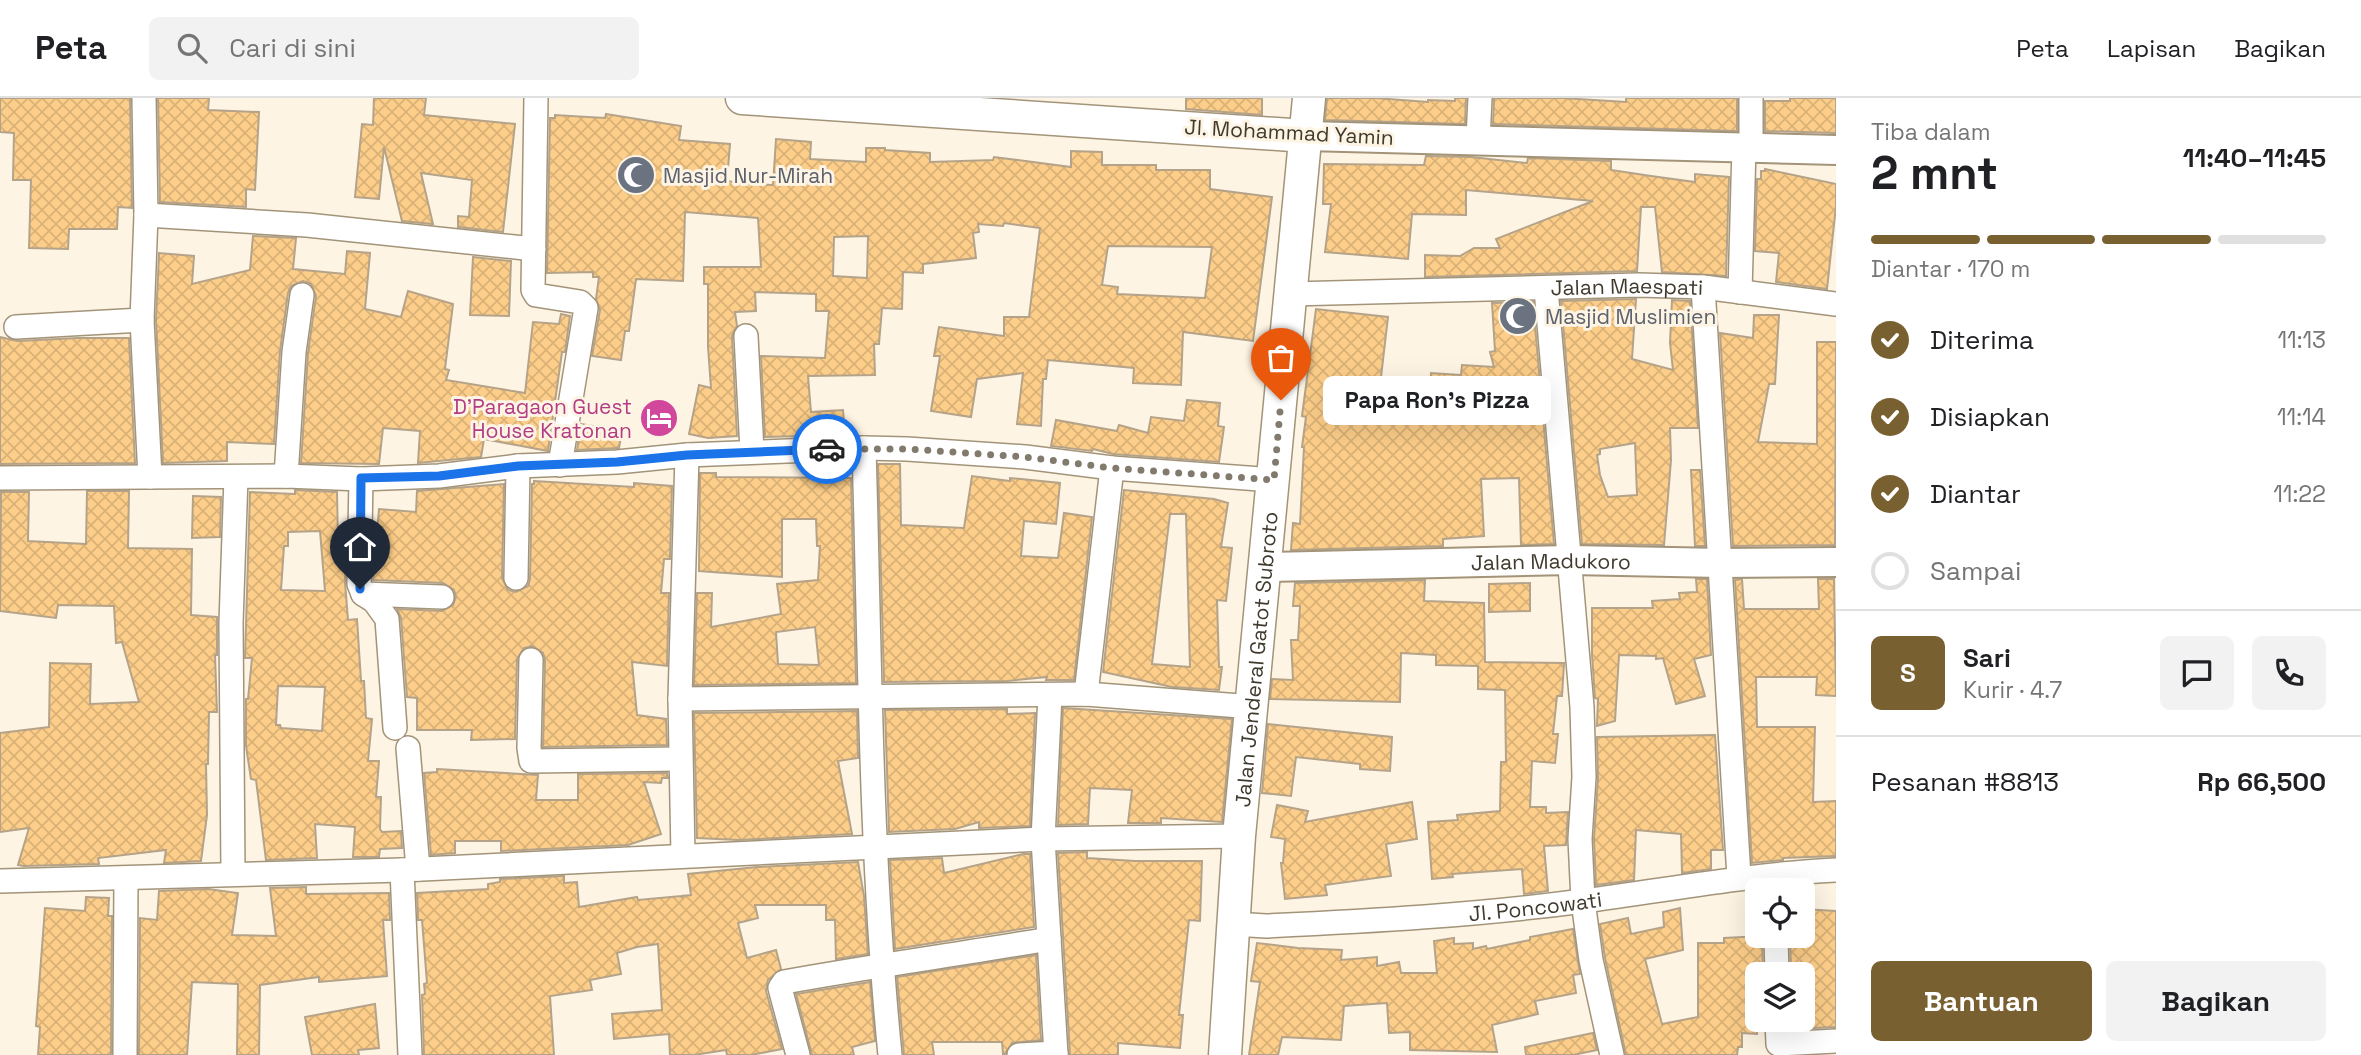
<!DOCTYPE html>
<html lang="id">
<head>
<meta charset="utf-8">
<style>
  :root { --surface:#fff; --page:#f2f2f2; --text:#202124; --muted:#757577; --line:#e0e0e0; --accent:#796031 }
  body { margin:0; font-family:"Space Grotesk",sans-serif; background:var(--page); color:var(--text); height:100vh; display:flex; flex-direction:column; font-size:26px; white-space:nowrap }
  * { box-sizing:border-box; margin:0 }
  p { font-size:23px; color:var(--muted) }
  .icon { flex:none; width:38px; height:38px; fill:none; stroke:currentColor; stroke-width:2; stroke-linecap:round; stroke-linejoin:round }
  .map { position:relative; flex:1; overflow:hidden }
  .sheet { display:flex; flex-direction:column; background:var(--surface); width:525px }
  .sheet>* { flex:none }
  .tools { position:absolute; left:1745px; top:780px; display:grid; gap:14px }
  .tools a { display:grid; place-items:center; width:70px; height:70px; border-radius:10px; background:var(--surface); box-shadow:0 7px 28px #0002; font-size:35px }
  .pin { position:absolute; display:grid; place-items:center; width:60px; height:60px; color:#fff; margin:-72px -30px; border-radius:50% 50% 50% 0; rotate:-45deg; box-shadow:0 0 7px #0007 }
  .pin .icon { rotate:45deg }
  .courier { position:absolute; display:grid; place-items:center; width:70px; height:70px; margin:-35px; border:5px solid #1a73e8; border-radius:50%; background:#fff; color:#222; box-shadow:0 2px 9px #0007 }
  .bubble { position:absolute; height:49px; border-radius:10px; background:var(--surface); box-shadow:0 7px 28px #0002; font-size:23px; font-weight:800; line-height:49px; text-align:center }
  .summary em { font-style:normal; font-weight:800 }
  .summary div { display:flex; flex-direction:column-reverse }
  .summary { display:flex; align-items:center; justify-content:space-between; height:119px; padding:0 35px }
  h1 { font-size:46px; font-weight:800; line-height:52px }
  .bar { display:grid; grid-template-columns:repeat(4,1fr); gap:10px 7px; align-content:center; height:84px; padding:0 35px }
  .bar i { height:9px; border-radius:5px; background:var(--line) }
  .bar .on { background:var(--accent) }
  .bar p { grid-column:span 4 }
  .line { display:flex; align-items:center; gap:18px; padding:0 35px; border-top:2px solid var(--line) }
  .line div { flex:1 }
  .round { display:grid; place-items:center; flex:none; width:74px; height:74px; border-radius:10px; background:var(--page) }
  ol { padding:0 35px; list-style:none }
  li { display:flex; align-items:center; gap:21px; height:77px }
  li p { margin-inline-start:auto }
  li .icon { padding:7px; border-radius:50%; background:var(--accent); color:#fff; stroke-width:4 }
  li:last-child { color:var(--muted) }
  li i { width:38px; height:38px; border:4px solid var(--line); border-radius:50% }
  .primary-button { display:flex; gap:14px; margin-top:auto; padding:14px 35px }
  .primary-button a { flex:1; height:80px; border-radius:10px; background:var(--accent); color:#fff; font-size:28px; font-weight:800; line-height:80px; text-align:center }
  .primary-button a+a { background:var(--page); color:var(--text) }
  header { display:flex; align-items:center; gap:42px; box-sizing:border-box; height:98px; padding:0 35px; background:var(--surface); border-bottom:2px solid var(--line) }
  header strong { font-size:33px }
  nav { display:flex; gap:38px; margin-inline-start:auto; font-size:24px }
  .search { width:490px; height:63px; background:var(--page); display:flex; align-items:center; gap:18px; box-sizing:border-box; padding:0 24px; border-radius:10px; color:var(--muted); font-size:26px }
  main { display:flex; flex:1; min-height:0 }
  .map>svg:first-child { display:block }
  .building { fill:url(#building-cross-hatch); stroke:#b5a389; stroke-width:2; fill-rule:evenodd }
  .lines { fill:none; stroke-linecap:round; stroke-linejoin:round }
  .minor-casing { stroke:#a39479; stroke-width:26 }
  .tertiary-casing { stroke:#a39479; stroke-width:32 }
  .secondary-casing { stroke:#a39479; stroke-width:35 }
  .minor { stroke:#fff; stroke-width:23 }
  .tertiary { stroke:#fff; stroke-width:28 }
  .secondary { stroke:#fff; stroke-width:32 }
  .done { stroke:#827b6d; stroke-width:7; stroke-dasharray:0 12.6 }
  .route { stroke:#1a73e8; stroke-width:9 }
  .labels { text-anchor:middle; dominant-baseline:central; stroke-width:6; stroke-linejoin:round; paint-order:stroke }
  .street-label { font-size:21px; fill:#403a2e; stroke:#fef4e3 }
  .worship-label { font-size:21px; fill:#5b616d; stroke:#fef4e3; text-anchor:start }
  .hotel-label { font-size:21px; fill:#b23c85; stroke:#fef4e3; text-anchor:end }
</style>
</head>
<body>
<header>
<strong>Peta</strong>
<div class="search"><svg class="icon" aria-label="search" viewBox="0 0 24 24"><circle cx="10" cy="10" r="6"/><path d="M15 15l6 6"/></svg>Cari di sini</div>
<nav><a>Peta</a><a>Lapisan</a><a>Bagikan</a></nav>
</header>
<main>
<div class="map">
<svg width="1836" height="957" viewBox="0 0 1836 957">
  <defs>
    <pattern id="building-cross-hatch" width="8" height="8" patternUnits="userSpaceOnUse" patternTransform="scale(1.75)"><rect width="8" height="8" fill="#fdce89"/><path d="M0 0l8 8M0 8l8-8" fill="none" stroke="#dab277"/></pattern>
  </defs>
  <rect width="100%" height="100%" fill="#fef4e3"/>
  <!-- building -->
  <g class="building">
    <polygon points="0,0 130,0 132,110 118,109 117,131 69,131 68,151 29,150 31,82 13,82 14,35 0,34"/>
    <polygon points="158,0 209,0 208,12 259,14 255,92 246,91 246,109 160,104"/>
    <polygon points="374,0 426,0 424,17 515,26 503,134 458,129 458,118 469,119 472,82 421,75 433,126 402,123 384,49 379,101 355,99 362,26 373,27"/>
    <polygon points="1186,0 1262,0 1262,17 1186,11"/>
    <polygon points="1327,0 1375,0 1428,4 1428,2 1455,3 1455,0 1466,0 1465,26 1325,22"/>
    <polygon points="1494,0 1562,0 1626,4 1626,0 1737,0 1737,33 1493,26"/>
    <polygon points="1790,0 1836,0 1836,35 1765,33 1765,3 1790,3"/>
    <path d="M606,16l75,12 -2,14 51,4 -3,37 19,3 27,1 3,-46 35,3 -1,17 56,3v-14h19v2l45,3v9l63,-2 1,-3 77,10v-16l31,1v13h54v5h54v19l62,8 -19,144 -70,-9 -2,53 -48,-2 1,-15 -86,-8 -2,19h-3l-2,47 -24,-2 6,-51 -46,6 -6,38 -40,-6 9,-55h-6l5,-29 65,9v-19h25l11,-89 -36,-5 -1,3 -25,-2 1,8 -6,1 3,25 -53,6v9l-20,-1 -1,37 -20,-1 -3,36h-5l1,31 -67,1 3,36 32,-2 2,25 -80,2 -4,-81 64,2 4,-47h-13v-17l-61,-2 1,19 -21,1 2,14 -5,10 5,100 -29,2 -19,-4 10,-49 12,3 -3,-41v-63h-4v-17h57l-3,-49 -73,-6 -2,69 -47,-2 -7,52h-4l-4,29 -29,-4 8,-46 -4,-11 3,-22h-6v-5l-46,1 3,-155h5v-3l50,3zM868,138l-1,42 -34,-2 1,-39zM1108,148l104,1 -7,51 -88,-4 1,-7 -16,-2z"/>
    <polygon points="1426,58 1471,59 1527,65 1528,60 1611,63 1611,72 1651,78 1695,84 1695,76 1729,79 1726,178 1662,174 1655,109 1641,109 1637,173 1425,179 1425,157 1460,158 1474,150 1500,150 1496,141 1593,103 1466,92 1466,117 1412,116 1408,161 1325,154 1331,106 1323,106 1324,66 1424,67"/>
    <polygon points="1765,71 1836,86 1836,108 1827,191 1776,184 1779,155 1755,153 1757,81 1761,81 1761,73 1765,73"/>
    <polygon points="253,138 296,140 293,171 345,176 347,153 370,155 365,211 401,219 408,193 453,206 445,271 449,272 446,282 525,295 533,224 559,226 561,216 570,218 565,254 562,254 548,353 484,341 481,359 418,365 420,333 383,330 379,366 301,365 308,255 316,198 311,186 303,183 291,188 288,195 280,253 274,346 227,344 227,363 163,365 156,222 159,155 194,158 192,186 250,172"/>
    <polygon points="473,159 511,163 509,218 470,217"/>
    <path d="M1636,201l-4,60 41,11 -3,-27 2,-43 18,1 8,127h-28l1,32 -7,85 -82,-1 -21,-243zM1635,345l2,52 -29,2 -8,-22 -3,-20 3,-1v-5z"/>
    <polygon points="1533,204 1554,446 1521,447 1519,380 1481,381 1484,438 1443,441 1443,448 1291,452 1293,425 1300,426 1304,349 1302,349 1306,319 1302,318 1316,211 1388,219 1380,288 1430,295 1431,275 1461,277 1462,267 1494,269 1490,254 1495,253 1492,205"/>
    <polygon points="1754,217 1779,217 1775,286 1769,286 1758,344 1817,346 1817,244 1836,244 1835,447 1733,448 1720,235 1753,240"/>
    <polygon points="0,239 17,243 78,240 129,240 135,365 0,366"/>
    <polygon points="1187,302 1220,305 1218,328 1224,329 1219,364 1113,356 1093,351 1092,353 1051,348 1056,322 1117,333 1119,327 1148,335 1151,319 1184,323"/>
    <polygon points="581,326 622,333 619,350 577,352"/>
    <polygon points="878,366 900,366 901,427 964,430 972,378 1010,383 1010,380 1060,385 1056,426 1024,423 1021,458 1058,460 1064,415 1092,419 1074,582 1046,582 1047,579 1007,583 884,584"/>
    <polygon points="1691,372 1700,372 1705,448 1695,448"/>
    <path d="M700,375h16v4l135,1 5,205 -162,2 3,-92h15l-1,34 70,-13 -4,-30 41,-4 2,-34h-3l-1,-27h-34v58l-83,-6zM815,529l4,38 -41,-1 -2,-32z"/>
    <polygon points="534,383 634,389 634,385 672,388 670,461 664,461 661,495 669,495 667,568 632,564 637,617 666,621 667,647 543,649 545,562 543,555 532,548 524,550 517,561 515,641 471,642 472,632 417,632 417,600 407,599 401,520 397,511 442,513 453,507 456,499 454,492 443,485 373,482 379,411 416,414 417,393 504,386 502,480 508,492 516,494 528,488 530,481 532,386 534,386"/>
    <path d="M295,392l42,2 1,48h3l1,16h4l-1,26 3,38 9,-1 4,62h3l2,37 6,1 -4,42h11l-3,36h5l-1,32 2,3 19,-1 1,17 -22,1 -1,8h-26l2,-30 -40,-3 2,34 -51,2 -10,-80 -5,-1 -5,-33v-47h2l4,-41h-7l5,-166 45,2zM320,433l5,60 -44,-1 3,-44h4v-14zM278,588l47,1 -3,44 -41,-3 -1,-3h-4z"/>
    <path d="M1124,392l90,9 14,4 -7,44 11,1 -6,53 -9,-1 2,67h3l-3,23 -47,-3 -69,-15zM1170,416h16l4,153 -38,-3z"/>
    <polygon points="87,393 129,393 128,450 192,451 191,517 217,519 217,557 215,557 217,614 209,614 208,666 206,666 207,717 201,763 164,765 166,752 98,760 99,766 24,768 18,767 29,730 0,734 0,635 49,629 50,565 91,566 90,606 139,604 122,544 116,545 114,508 58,507 56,520 0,513 1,394 29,394 28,443 86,446"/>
    <polygon points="193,398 221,399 220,439 192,440"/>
    <polygon points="1696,481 1707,481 1711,557 1694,561 1705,598 1676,606 1663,560 1656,561 1656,558 1619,557 1615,623 1597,628 1598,601 1595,600 1592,557 1592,510 1653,510 1652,503 1680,501 1679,495 1697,494"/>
    <polygon points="1742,481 1744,511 1819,511 1818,481 1834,481 1836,598 1816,597 1817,579 1756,579 1757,629 1815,629 1813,704 1836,703 1836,758 1783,760 1783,762 1752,765 1735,482"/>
    <polygon points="1425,482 1424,503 1484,505 1485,564 1564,565 1562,598 1557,598 1553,636 1558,636 1555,665 1532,663 1530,709 1546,709 1546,715 1568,714 1566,747 1544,748 1548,793 1524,796 1522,771 1452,776 1453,779 1432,781 1428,724 1458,722 1457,717 1500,713 1501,664 1506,664 1505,592 1478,591 1478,568 1436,567 1436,557 1401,555 1400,604 1270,601 1272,581 1293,582 1291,542 1298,542 1300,508 1293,508 1295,485"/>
    <polygon points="1530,485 1530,513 1489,514 1489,486"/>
    <polygon points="1063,610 1232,621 1222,724 1161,720 1161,725 1128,725 1132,692 1090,690 1088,726 1058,727"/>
    <polygon points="1007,611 1007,616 1035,615 1030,728 979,730 979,724 955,731 889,734 885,612"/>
    <polygon points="857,613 858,660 838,663 852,736 738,742 697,740 694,615"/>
    <polygon points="1268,626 1392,639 1390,673 1360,671 1360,666 1296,659 1291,698 1262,695"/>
    <polygon points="1715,637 1723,752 1711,752 1711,771 1682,775 1681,736 1636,732 1634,782 1596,787 1594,741 1598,680 1597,639"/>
    <polygon points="437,671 538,677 536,702 578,702 578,676 667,675 668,680 662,680 661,685 644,684 661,736 628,747 501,753 501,743 455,743 455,755 431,757 424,675 437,674"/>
    <polygon points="1412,704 1417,741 1386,746 1391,778 1325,787 1327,797 1285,801 1281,765 1283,765 1285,741 1271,739 1277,707 1308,713 1305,724"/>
    <polygon points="1087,754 1087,760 1135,763 1202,763 1200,823 1189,822 1179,917 1183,917 1180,950 1118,945 1118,957 1070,957 1058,755"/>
    <polygon points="1023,756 1030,756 1034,829 895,851 890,762 942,760 944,775"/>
    <polygon points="858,764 864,798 868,856 836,861 835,822 826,822 826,807 755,807 758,820 738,825 747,860 776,852 781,871 768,882 766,893 782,951 751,957 727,957 726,952 694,957 670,957 669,936 614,941 612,916 662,912 658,846 637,849 617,855 621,876 590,882 592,892 550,898 554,957 424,957 422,897 425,896 424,886 427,885 422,822 418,822 417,795 488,791 488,786 500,784 500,781 564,778 564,785 577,784 579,809 637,799 638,802 681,798 682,800 682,798 691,797 688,776 757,769"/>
    <polygon points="306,789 306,796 389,795 390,822 383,822 387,878 319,884 319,879 260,887 259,957 237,957 238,886 192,884 187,957 139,957 140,820 157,822 159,793 208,791 238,795 232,837 276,838 270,790"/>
    <polygon points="86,799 109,800 108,818 112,818 111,957 38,957 40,929 36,928 45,810 85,813"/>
    <polygon points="1680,810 1683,852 1645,861 1662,926 1698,919 1698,845 1724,845 1724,840 1762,838 1763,877 1757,877 1757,936 1742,935 1742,949 1738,949 1737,957 1626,957 1605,860 1600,826 1628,820 1631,836 1664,829 1663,814"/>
    <polygon points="1802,811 1836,813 1836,929 1791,931 1791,922 1802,922 1802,877 1791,877 1790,838 1802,838"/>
    <polygon points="1573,831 1580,876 1573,877 1576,895 1535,903 1538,916 1492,927 1497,954 1410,952 1410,934 1389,935 1387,905 1344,908 1341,942 1282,939 1278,957 1249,957 1260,884 1251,883 1257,845 1298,850 1342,852 1341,862 1377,859 1377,868 1399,864 1401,875 1437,875 1434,843 1454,840 1454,846 1473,845 1473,851 1486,848 1487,851 1530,842 1530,839"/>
    <polygon points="1036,857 1041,942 1012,945 1005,956 1003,956 1002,944 932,944 934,957 904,957 897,879"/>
    <polygon points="870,884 875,943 852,949 854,957 812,957 796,896"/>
    <polygon points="375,906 379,950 358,952 359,957 312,957 305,919"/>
    <polygon points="1593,935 1597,952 1573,957 1526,957 1525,949"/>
  </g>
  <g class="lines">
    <defs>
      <g id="minor">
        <polyline points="144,0 146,117 142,222 150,379"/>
        <polyline points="536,0 533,192 536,197 580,204 586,210 560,367"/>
        <polyline points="1478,42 1480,0"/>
        <polyline points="1751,49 1751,0"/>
        <polyline points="146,117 307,127 534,151"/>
        <polyline points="1703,189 1739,779"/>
        <polyline points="1546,191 1582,609 1584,679 1580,741 1583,803 1591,862 1612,957"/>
        <polyline points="1740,194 1744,49"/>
        <path id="s1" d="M1291,196l348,-9 64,2 133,17"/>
        <polyline points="16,229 142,222"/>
        <polyline points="746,238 752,353"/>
        <path d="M864,350c6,203 6,405 26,607"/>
        <polyline points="286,378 294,254 302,197"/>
        <polyline points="0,380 286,378 361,381 439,378 518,368 617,364 687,357 864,350 907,351 1025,359 1112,370 1274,382"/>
        <polyline points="361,381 359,486 363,496 374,503 387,521 395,630"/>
        <polyline points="516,480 518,368"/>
        <polyline points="363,496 442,499"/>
        <polyline points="531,562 529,650 531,663 680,661"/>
        <polyline points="1086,596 1112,370"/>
        <polyline points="1050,597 1043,741 1056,957"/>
        <polyline points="680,601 1086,596 1253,609"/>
        <polyline points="408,650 418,771"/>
        <polyline points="683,757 680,601 687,357"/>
        <polyline points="402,772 410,957"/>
        <polyline points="233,776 231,525 236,379"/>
        <polyline points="0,783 402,772 1043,741 1239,738"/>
        <path id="s2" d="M1233,826l33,2c106,-5 212,-11 317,-25 85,-11 168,-27 253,-31"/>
        <polyline points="1776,838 1777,877"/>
        <polyline points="1777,922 1778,946 1836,943"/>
        <polyline points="125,957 126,780"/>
        <path d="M798,957l-18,-67 4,-6c88,-16 177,-28 265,-43"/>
        <polyline points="1019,957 1056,955"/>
      </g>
      <g id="tertiary">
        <polyline points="1306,38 1836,52"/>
        <path id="s3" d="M1266,469l305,-7 150,3 115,-1"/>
      </g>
      <g id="secondary">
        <polyline points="742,0 1306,38"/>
        <path id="s4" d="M1225,957l14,-219 70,-738"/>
      </g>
    </defs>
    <!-- minor casing -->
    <use href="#minor" class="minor-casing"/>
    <!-- tertiary casing -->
    <use href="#tertiary" class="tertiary-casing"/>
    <!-- secondary casing -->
    <use href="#secondary" class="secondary-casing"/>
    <!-- minor -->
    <use href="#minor" class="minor"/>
    <!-- tertiary -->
    <use href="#tertiary" class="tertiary"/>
    <!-- secondary -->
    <use href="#secondary" class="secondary"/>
  </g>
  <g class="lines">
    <!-- done -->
    <polyline class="done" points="827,351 908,351 1025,359 1112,370 1274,382 1281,302"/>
    <!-- route -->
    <polyline class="route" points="360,491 361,380 439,378 518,368 617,364 687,357 827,351"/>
  </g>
  <!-- icons -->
  <defs>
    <symbol id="mosque-disc" viewBox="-11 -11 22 22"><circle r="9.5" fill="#6b7280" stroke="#fef4e3"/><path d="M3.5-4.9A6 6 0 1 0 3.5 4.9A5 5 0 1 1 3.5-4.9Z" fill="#fff"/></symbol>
    <symbol id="hotel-disc" viewBox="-11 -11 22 22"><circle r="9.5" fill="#d1479c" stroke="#fef4e3"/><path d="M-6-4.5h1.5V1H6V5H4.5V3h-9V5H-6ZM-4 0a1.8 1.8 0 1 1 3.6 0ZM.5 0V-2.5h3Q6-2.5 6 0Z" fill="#fff"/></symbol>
  </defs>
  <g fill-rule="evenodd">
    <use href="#mosque-disc" x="614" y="55" width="44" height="44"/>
    <use href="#mosque-disc" x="1496" y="196" width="44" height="44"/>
    <use href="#hotel-disc" x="637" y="298" width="44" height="44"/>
  </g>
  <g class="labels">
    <!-- street labels -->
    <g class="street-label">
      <text transform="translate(1289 34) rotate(3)">Jl. Mohammad Yamin</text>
      <text stroke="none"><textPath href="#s1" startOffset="336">Jalan Maespati</textPath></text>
      <text stroke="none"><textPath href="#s3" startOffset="285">Jalan Madukoro</textPath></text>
      <text stroke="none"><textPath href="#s4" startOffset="397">Jalan Jenderal Gatot Subroto</textPath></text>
      <text stroke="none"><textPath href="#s2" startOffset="303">Jl. Poncowati</textPath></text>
    </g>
    <!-- worship labels -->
    <g class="worship-label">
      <text x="663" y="77">Masjid Nur-Mirah</text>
      <text x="1545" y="218">Masjid Muslimien</text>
    </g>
    <!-- hotel labels -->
    <g class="hotel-label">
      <text x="632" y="308">D'Paragaon Guest<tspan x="632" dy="24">House Kratonan</tspan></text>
    </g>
  </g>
</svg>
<div class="tools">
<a><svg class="icon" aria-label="locate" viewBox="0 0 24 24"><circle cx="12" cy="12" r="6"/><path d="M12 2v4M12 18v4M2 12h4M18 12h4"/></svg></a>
<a><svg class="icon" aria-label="layers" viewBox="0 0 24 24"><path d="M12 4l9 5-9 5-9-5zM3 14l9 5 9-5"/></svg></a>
</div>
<div class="pin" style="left:1281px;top:302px;background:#ea580c"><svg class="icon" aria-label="bag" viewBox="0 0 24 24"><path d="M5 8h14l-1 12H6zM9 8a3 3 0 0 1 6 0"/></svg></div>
<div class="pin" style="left:360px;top:491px;background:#1f2937"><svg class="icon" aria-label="home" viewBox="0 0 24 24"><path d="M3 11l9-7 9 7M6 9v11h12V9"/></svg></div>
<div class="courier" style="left:827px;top:351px"><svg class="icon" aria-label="car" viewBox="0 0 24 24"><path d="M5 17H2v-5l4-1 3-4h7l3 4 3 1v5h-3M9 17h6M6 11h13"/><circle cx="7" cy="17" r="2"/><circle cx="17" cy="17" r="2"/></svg></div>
<div class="bubble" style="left:1323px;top:278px;width:228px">Papa Ron's Pizza</div>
</div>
<section class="sheet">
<div class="summary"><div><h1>2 mnt</h1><p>Tiba dalam</p></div><em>11:40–11:45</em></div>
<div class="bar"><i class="on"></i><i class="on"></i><i class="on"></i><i></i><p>Diantar · 170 m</p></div>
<ol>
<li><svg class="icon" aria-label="check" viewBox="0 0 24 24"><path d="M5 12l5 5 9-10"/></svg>Diterima<p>11:13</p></li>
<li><svg class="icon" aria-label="check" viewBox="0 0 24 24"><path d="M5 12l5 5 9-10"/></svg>Disiapkan<p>11:14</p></li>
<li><svg class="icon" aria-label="check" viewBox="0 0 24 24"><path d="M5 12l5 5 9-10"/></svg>Diantar<p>11:22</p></li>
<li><i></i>Sampai</li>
</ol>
<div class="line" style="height:126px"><b class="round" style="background:var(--accent);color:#fff">S</b><div><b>Sari</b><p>Kurir · 4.7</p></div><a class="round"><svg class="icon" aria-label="chat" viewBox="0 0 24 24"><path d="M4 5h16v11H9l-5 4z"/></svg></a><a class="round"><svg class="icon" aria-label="phone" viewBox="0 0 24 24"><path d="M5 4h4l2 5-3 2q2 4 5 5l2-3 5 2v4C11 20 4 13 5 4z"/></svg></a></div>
<div class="line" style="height:91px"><div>Pesanan #8813</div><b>Rp 66,500</b></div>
<div class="primary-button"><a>Bantuan</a><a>Bagikan</a></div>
</section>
</main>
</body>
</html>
